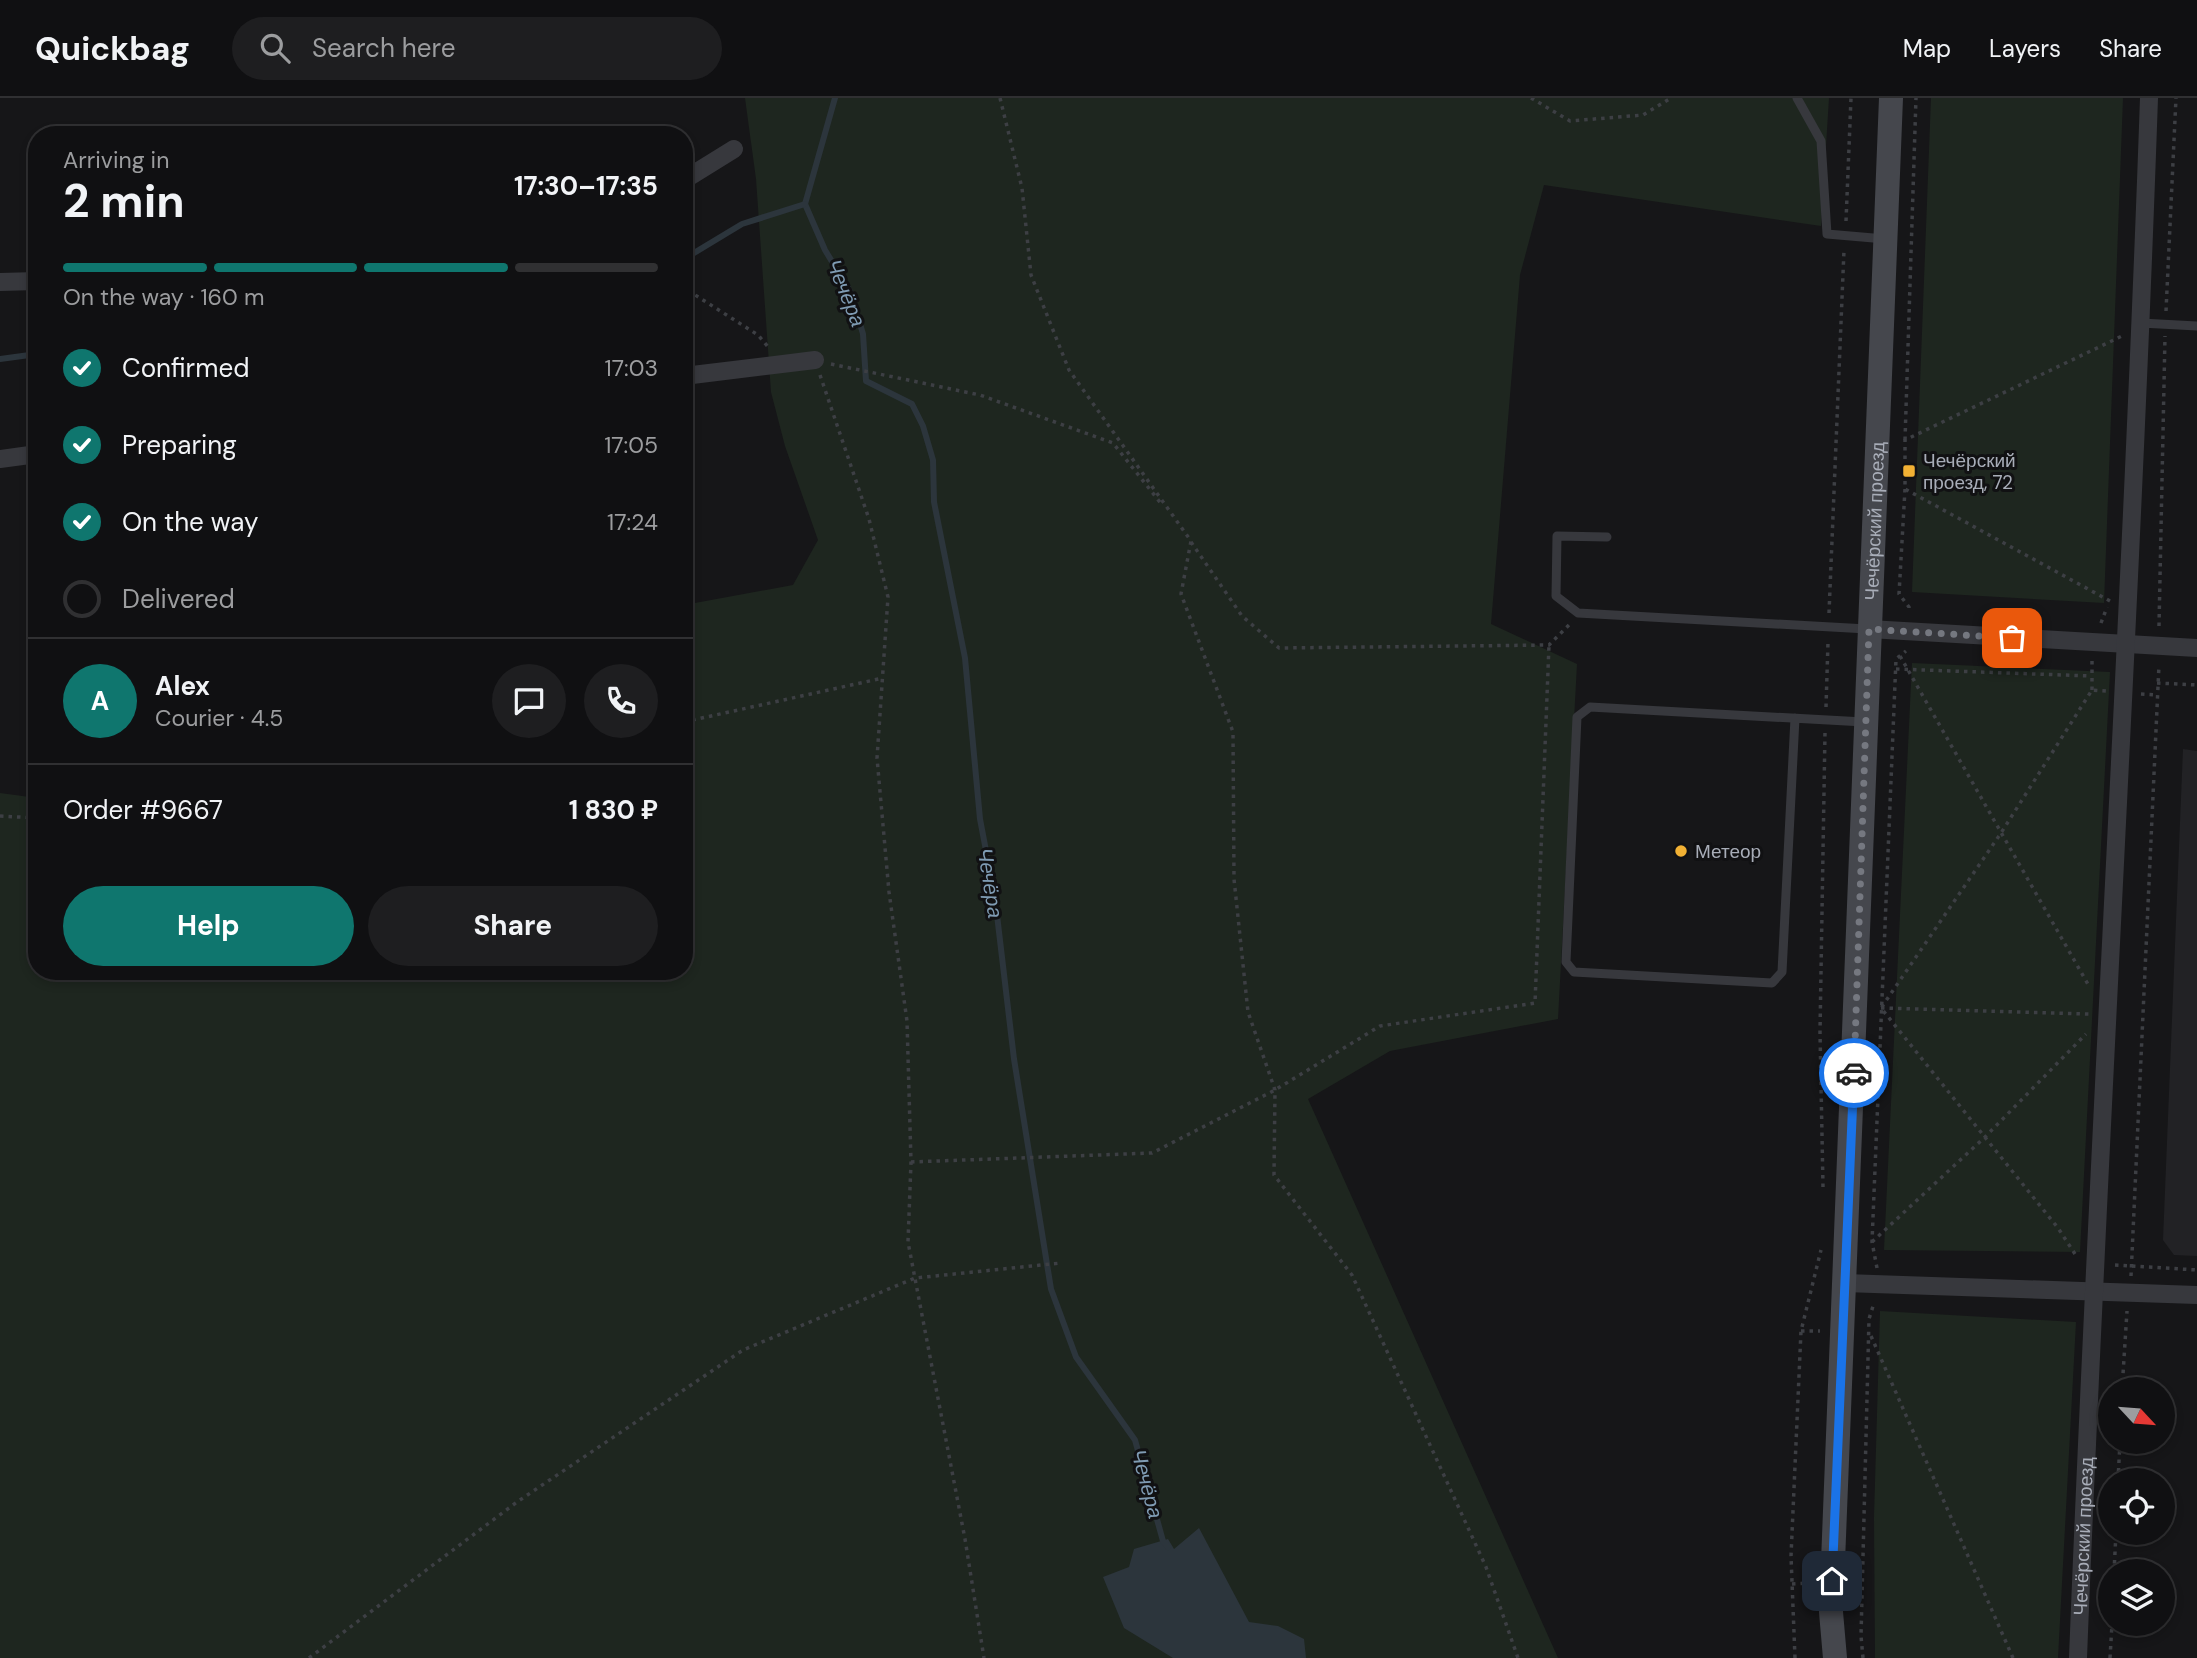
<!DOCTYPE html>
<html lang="en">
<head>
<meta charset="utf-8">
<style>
  :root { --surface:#101012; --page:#1e1e20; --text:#f1f3f6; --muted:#9c9d9f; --line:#303032; --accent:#0f766e }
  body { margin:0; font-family:"DM Sans",sans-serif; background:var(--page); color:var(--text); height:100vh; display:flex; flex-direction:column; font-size:26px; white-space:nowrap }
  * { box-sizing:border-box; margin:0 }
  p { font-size:23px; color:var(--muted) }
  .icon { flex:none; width:38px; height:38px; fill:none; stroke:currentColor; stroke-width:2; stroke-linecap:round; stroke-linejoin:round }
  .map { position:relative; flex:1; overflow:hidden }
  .drawer { position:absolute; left:28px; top:28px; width:665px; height:854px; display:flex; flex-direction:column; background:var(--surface); border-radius:28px; box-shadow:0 4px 10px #0003,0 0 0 2px var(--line) }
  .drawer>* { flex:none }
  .needle { width:46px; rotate:116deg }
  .tools { position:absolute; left:2098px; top:1279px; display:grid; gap:14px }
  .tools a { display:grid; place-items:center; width:77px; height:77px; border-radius:50%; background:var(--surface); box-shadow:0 4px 10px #0003,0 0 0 2px var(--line); font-size:35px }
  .pin { position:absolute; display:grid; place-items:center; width:60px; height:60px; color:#fff; margin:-30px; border-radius:14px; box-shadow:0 4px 10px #0006 }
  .courier { position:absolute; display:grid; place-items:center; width:70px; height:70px; margin:-35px; border:5px solid #1a73e8; border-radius:50%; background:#fff; color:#222; box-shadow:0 2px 9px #0007 }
  .summary em { font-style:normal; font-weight:700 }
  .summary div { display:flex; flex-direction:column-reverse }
  .summary { display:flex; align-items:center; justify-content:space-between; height:119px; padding:0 35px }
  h1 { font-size:46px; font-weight:700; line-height:52px }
  .bar { display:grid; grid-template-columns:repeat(4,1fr); gap:10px 7px; align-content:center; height:84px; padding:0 35px }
  .bar i { height:9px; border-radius:5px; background:var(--line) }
  .bar .selected { background:var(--accent) }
  .bar p { grid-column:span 4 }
  .line { display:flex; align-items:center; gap:18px; padding:0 35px; border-top:2px solid var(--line) }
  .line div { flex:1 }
  .round { display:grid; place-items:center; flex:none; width:74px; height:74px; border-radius:37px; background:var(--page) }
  ol { padding:0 35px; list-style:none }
  li { display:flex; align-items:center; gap:21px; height:77px }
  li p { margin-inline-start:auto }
  li .icon { padding:7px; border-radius:50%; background:var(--accent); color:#fff; stroke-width:4 }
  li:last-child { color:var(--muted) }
  li i { width:38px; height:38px; border:4px solid var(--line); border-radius:50% }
  .button { display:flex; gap:14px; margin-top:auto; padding:14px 35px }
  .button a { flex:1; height:80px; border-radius:42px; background:var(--accent); color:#fff; font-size:28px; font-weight:700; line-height:80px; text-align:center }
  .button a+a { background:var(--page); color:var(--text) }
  header { display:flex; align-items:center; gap:42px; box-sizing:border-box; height:98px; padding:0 35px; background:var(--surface); border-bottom:2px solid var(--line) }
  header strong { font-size:33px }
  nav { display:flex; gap:38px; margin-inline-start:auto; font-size:24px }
  .search { width:490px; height:63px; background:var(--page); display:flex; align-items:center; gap:18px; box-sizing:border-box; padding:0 24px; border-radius:38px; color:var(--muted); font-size:26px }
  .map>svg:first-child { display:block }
  .built { fill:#222225 }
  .green { fill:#1e261f }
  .water { fill:#2c353c }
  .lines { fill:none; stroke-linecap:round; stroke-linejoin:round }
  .stream { stroke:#2c353c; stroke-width:6 }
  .path { stroke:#3d3f44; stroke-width:3.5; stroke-dasharray:3.5 5; stroke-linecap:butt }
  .lane { stroke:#37383d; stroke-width:9 }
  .street { stroke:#37383d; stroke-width:18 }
  .secondary { stroke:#45474d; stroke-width:24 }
  .done { stroke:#757880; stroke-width:7; stroke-dasharray:0 12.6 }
  .route { stroke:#1a73e8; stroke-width:9 }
  .poi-dot { fill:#f2b134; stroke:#111113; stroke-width:2.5 }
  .labels { text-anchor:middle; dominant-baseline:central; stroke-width:6; stroke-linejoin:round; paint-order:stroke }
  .poi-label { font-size:19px; fill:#a8adb8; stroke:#111113; text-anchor:start }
  .street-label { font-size:19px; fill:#a8adb8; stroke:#111113 }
  .water-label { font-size:21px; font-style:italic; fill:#7f9bb3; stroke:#111113 }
</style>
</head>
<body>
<header>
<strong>Quickbag</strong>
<div class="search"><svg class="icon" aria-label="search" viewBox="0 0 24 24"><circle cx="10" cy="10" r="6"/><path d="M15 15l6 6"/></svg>Search here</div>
<nav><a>Map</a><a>Layers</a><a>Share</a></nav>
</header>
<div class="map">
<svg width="2197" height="1560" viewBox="0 0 2197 1560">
  <rect width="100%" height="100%" fill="#161618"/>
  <!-- built -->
  <polygon class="built" points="2183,651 2197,653 2197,1158 2174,1157 2163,1142"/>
  <!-- green -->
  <g class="green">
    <polygon points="745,0 1829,0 1821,128 1544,87 1520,177 1491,526 1577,566 1558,921 1390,953 1308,1001 1558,1560 0,1560 0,695 37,700 37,873 684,873 684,507 793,487 818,442 785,348 771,294 756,81"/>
    <polygon points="1931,0 2123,0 2104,505 1912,494"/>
    <polygon points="1912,565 2110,574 2080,1154 1884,1152"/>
    <polygon points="1880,1213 2076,1224 2058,1560 1875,1560 1874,1419"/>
  </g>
  <!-- water -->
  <polygon class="water" points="1199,1430 1249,1524 1278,1528 1304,1541 1306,1560 1173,1560 1124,1530 1103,1479 1129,1469 1134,1451 1168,1441 1174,1451"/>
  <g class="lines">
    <!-- stream -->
    <g class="stream">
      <polyline points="835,0 805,106 825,152 851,195 863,236 866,283 912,306 923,328 933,362 934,404 965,560 980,721 995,800 1014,961 1051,1191 1076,1259 1135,1342 1163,1443 1168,1449"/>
      <polyline points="684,161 742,126 805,106"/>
      <polyline points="0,261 37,256"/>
    </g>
    <!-- path -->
    <g class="path">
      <polyline points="1000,0 1022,90 1031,177 1069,272 1191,443 1181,496 1233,634 1234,781 1248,914 1275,992 1274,1077 1352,1177 1486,1469 1518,1560"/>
      <polyline points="1531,0 1570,23 1643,17 1671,0"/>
      <polyline points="1846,123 1851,0"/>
      <polyline points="684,175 692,195 758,237 769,250"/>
      <polyline points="2166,213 2176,0"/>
      <polyline points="831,266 980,297 1113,345 1163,408"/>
      <polyline points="820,277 869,421 888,499 877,660 889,794 907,923 911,1064 908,1144 965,1441 984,1560"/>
      <polyline points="1905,342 1916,0"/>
      <polyline points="1905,391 1899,496 1909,509 1909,514"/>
      <polyline points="1191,444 1242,518 1279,550 1549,547 1571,525"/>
      <polyline points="2110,503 1905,391 1905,342 2122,238"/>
      <polyline points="1829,515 1844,152"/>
      <polyline points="2101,525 2107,509"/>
      <polyline points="2159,528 2165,238"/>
      <polyline points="1900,558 2089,888"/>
      <polyline points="1896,571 2091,578"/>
      <polyline points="2157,585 2197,587"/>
      <polyline points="2092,592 2092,562"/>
      <polyline points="2141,596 2156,597"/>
      <polyline points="1826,609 1828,544"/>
      <polyline points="684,624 883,580"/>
      <polyline points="0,718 37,720"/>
      <polyline points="1881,910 2089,916"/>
      <polyline points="911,1064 1152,1055 1275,992 1380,928 1535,905 1549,547"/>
      <polyline points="1823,1089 1820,934 1825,634"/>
      <polyline points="1872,1144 1985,1039 2086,936"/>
      <polyline points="2075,1156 2058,1130 1881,910 2001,735 2092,592 2106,593"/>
      <polyline points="2115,1167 2197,1172"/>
      <polyline points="1877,1170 1872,1144 1896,561 1906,553"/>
      <polyline points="2131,1178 2159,567"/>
      <polyline points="1801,1233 1820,1233"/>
      <polyline points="1871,1238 2013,1560"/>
      <polyline points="2122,1292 2127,1213"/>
      <polyline points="2118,1382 2120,1344"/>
      <polyline points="2114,1474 2116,1435"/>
      <polyline points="1792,1486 1811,1485"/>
      <polyline points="309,1560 517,1404 743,1252 915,1180 1061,1165"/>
      <polyline points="1795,1560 1791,1458 1801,1233 1821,1152"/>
      <polyline points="1863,1560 1861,1538 1869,1221 1874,1205"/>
      <polyline points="2110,1560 2112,1526"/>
    </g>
    <!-- lane -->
    <g class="lane">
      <polyline points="1797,0 1821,43 1827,136 1885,141"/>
      <polyline points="2141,225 2197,228"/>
      <polyline points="1607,439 1557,438 1556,498 1578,515 1867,531"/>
      <polyline points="1795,620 1782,874 1772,885 1574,874 1566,864 1577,619 1590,609 1864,624"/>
    </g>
    <!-- street -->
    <g class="street">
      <polyline points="684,82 734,51"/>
      <polyline points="0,184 37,183"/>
      <polyline points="684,278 815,262"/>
      <polyline points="0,361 37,356"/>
      <polyline points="1869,531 2197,550"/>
      <polyline points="1845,1185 2197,1197"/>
      <path id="s1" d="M2078,1560c20,-520 53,-1040 71,-1560"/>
    </g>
    <!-- secondary -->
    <path class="secondary" id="s2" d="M1835,1560l-4,-46 60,-1514"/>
  </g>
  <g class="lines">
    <!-- done -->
    <polyline class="done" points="1854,975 1869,531 2012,540"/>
    <!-- route -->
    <polyline class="route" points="1832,1483 1854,975"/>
  </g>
  <!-- markers -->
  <g class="poi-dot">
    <rect x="1902" y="366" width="14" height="14" rx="3.5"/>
    <circle cx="1681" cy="753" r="7"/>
  </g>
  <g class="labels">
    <!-- poi labels -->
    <g class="poi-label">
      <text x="1923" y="362">Чечёрский<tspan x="1923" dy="22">проезд, 72</tspan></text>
      <text x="1695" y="753">Метеор</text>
    </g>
    <!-- street labels -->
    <g class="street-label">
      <text stroke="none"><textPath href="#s2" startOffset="1138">Чечёрский проезд</textPath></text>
      <text stroke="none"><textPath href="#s1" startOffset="122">Чечёрский проезд</textPath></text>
    </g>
    <!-- water labels -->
    <g class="water-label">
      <text transform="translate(846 195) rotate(68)">Чечёра</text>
      <text transform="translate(990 785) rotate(81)">Чечёра</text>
      <text transform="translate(1147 1386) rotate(75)">Чечёра</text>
    </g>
  </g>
</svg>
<div class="tools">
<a><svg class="needle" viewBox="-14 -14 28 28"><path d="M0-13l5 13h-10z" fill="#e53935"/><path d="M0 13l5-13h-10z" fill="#9c9d9f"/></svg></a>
<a><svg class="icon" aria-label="locate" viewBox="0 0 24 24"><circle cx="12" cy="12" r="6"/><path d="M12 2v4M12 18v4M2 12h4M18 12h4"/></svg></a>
<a><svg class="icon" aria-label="layers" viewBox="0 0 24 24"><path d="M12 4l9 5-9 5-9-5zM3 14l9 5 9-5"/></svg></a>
</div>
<div class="pin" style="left:2012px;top:540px;background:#ea580c"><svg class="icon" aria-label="bag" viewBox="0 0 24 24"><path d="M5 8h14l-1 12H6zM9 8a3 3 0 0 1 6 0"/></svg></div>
<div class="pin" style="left:1832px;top:1483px;background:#1f2937"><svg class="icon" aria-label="home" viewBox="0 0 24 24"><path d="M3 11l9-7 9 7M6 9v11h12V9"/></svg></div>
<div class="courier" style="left:1854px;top:975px"><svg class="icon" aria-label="car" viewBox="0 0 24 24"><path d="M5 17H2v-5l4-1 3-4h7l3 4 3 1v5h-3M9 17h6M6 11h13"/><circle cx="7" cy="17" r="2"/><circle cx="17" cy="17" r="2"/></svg></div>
<section class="drawer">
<div class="summary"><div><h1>2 min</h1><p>Arriving in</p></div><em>17:30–17:35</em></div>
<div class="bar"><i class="selected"></i><i class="selected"></i><i class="selected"></i><i></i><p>On the way · 160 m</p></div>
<ol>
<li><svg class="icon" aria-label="check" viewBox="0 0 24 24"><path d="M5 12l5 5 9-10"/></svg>Confirmed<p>17:03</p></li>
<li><svg class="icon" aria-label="check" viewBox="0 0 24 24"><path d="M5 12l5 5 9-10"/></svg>Preparing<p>17:05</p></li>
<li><svg class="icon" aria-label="check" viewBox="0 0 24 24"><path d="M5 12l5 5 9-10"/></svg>On the way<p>17:24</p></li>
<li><i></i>Delivered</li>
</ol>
<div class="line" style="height:126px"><b class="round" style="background:var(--accent);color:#fff">A</b><div><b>Alex</b><p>Courier · 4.5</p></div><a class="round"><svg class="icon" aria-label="chat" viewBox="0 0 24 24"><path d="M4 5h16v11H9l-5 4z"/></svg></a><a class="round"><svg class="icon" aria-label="phone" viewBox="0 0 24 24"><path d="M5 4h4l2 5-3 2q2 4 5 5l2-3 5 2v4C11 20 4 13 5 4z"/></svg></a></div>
<div class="line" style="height:91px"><div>Order #9667</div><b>1 830 ₽</b></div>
<div class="button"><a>Help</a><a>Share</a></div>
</section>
</div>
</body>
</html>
